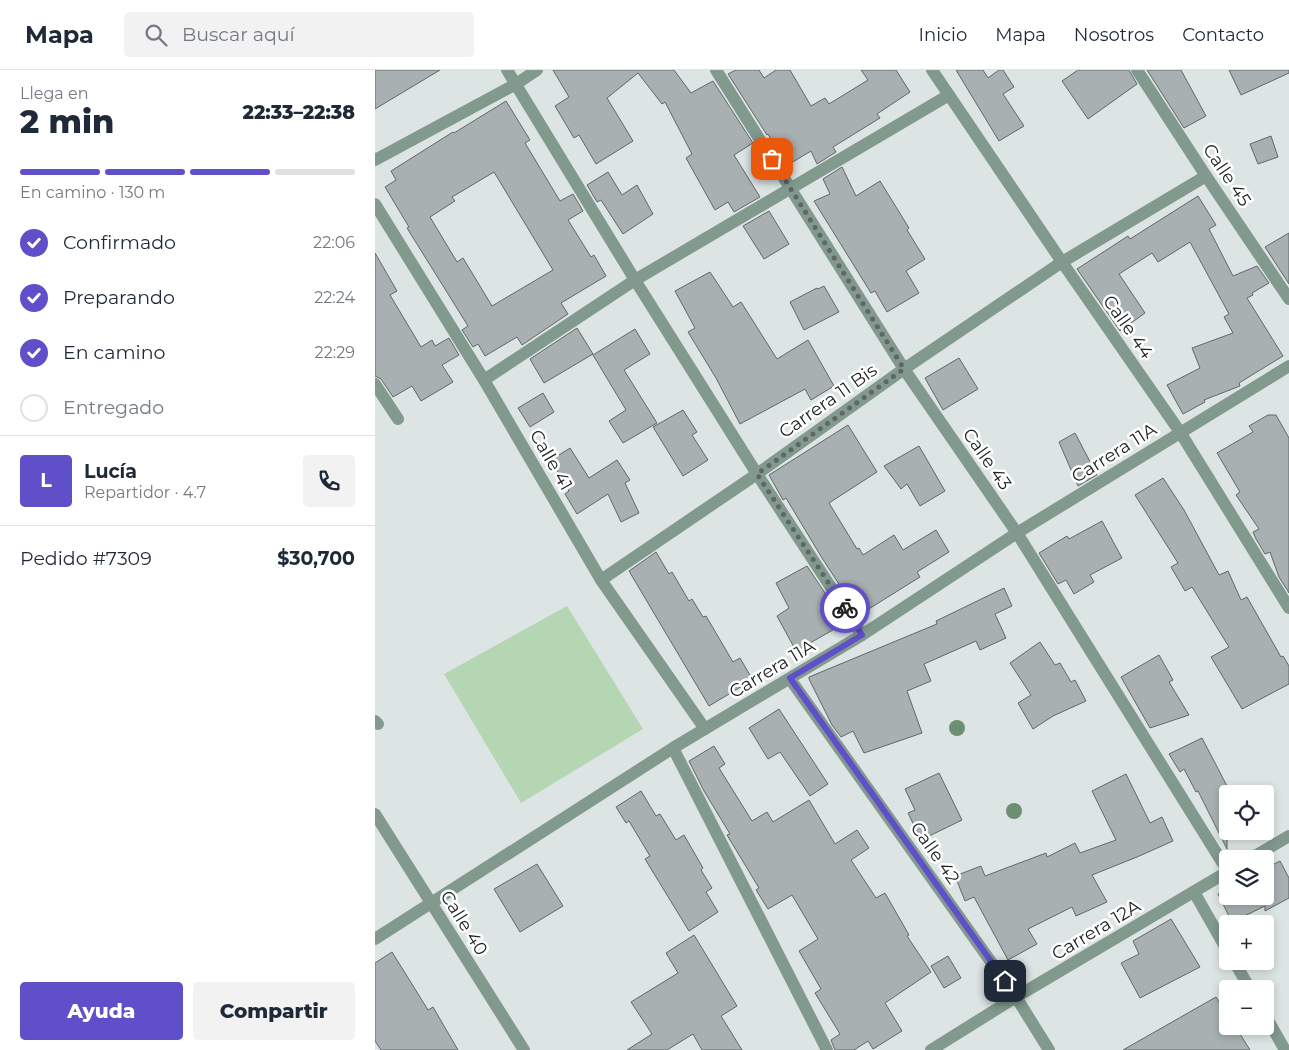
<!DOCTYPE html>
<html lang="es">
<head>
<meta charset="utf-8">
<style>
  :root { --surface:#fff; --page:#f2f2f3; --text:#1f2937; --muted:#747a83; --line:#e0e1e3; --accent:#5f4fc8 }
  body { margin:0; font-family:Montserrat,sans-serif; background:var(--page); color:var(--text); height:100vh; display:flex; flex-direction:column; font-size:19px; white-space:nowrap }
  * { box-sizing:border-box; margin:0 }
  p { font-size:16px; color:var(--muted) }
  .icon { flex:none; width:28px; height:28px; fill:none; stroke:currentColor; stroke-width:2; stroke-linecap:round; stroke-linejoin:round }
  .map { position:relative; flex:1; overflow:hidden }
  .drawer { display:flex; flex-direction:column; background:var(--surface); width:375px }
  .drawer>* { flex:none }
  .buttons { position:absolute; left:844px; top:715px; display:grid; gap:10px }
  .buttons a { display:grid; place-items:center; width:55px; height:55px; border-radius:5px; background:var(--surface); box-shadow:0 2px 8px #0003; font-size:25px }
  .pin { position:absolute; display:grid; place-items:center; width:42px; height:42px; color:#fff; margin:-21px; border-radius:10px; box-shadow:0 2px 8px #0006 }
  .courier { position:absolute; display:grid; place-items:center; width:50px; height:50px; margin:-25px; border:4px solid #5f4fc8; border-radius:50%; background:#fff; color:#222; box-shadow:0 1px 6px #0007 }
  .head em { font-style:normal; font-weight:800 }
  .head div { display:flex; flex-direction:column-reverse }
  .head { display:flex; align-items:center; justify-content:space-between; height:85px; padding:0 20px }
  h1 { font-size:32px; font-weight:800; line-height:38px }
  .bar { display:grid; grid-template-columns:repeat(4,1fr); gap:8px 5px; align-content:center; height:60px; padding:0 20px }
  .bar i { height:6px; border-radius:4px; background:var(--line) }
  .bar .current { background:var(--accent) }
  .bar p { grid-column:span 4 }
  .line { display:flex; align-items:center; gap:12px; padding:0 20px; border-top:1px solid var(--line) }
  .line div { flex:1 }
  .round { display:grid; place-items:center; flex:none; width:52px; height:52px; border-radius:5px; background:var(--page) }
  ol { padding:0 20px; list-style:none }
  li { display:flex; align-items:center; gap:15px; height:55px }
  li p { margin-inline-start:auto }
  li .icon { padding:5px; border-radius:50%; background:var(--accent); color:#fff; stroke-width:4 }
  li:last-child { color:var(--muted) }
  li i { width:28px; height:28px; border:2px solid var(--line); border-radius:50% }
  .action { display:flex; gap:10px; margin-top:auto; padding:10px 20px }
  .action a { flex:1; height:58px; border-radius:5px; background:var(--accent); color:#fff; font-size:20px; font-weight:800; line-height:58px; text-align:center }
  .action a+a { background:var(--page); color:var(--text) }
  header { display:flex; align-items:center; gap:30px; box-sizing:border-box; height:70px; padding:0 25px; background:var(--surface); border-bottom:1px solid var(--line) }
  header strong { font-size:24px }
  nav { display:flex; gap:28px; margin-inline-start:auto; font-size:18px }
  .search { width:350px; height:45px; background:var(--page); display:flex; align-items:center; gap:12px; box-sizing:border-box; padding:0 18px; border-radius:5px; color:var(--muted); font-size:19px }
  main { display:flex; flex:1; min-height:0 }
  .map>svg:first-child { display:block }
  .green { fill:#b5d6b3 }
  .building { fill:#a8b0b1; stroke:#616869; fill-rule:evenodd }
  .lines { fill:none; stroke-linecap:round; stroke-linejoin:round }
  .minor { stroke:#82998e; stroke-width:12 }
  .tree { fill:#6d8f71 }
  .done { stroke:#606565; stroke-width:5; stroke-dasharray:0 9 }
  .route { stroke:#5f4fc8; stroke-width:6 }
  .labels { text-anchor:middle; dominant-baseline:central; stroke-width:5; stroke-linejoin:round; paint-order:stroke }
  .street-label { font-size:18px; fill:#1d2020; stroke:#fff }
</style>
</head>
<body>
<header>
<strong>Mapa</strong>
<div class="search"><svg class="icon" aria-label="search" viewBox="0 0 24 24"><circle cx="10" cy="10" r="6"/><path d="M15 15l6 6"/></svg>Buscar aquí</div>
<nav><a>Inicio</a><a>Mapa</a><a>Nosotros</a><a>Contacto</a></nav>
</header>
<main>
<section class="drawer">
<div class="head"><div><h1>2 min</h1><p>Llega en</p></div><em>22:33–22:38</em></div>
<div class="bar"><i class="current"></i><i class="current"></i><i class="current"></i><i></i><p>En camino · 130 m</p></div>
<ol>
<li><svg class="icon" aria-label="check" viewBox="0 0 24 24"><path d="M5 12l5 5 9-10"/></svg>Confirmado<p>22:06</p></li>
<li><svg class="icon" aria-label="check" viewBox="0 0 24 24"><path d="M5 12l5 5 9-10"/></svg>Preparando<p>22:24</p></li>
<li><svg class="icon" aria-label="check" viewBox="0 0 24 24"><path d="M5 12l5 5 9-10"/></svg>En camino<p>22:29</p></li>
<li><i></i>Entregado</li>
</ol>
<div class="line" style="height:90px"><b class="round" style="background:var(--accent);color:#fff">L</b><div><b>Lucía</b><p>Repartidor · 4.7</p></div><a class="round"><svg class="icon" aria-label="phone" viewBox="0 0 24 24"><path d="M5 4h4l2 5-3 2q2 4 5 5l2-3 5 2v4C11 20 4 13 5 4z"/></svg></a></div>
<div class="line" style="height:65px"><div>Pedido #7309</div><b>$30,700</b></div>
<div class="action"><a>Ayuda</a><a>Compartir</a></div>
</section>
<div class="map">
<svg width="914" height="980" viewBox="0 0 914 980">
  <rect width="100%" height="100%" fill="#dde5e4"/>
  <!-- green -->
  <polygon class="green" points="192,536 268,659 146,733 69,604"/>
  <!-- building -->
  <g class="building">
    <polygon points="0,0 65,0 0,39"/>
    <polygon points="178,0 299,0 316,23 338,11 378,73 359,85 385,127 359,142 353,132 340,140 311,88 317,84 290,32 287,34 263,3 232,28 258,71 221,94 204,65 199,68 180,36 194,27"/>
    <polygon points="361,0 384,0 389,8 401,0 415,0 436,36 450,28 454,34 493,10 486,0 521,0 535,22 502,44 505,48 458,77 461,82 442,94 436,81 411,96 393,64 392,65 353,4"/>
    <polygon points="581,0 608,0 613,8 624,0 628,0 639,17 628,24 649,56 624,71"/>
    <polygon points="703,0 754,0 762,14 713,49 687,11"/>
    <polygon points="772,0 806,0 831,46 809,58"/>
    <polygon points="854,0 914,0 914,3 866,25"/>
    <path d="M131,31l24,39 -5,3 35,58 13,-7 10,17 -15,9 23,37 3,-2 12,21 -45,27 7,11 -46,31 -5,-8 -32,19 -7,-12 -5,3 -11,-17 6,-4 -61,-98 2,-1 -24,-40 11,-7 -5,-9 62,-39 1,1zM119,102l59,98 -61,36 -29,-48 -6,4 -27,-45 25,-16 -3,-4z"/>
    <polygon points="896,66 903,87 883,94 875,74"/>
    <polygon points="467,97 481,126 505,111 534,158 532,160 550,189 531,201 544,223 512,242 500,221 496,223 439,131 455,124 448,109"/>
    <polygon points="233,102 247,125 262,115 278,144 248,164 226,130 222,132 212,115"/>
    <polygon points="823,126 841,155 834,159 858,206 882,196 894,213 877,223 878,225 872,228 908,286 864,313 865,316 829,330 830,332 808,344 792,315 825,298 817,278 858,263 849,247 854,244 815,172 783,192 777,183 744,204 770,243 745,261 702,199 753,166 755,169"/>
    <polygon points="394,141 414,174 389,189 368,156"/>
    <polygon points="914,163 914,214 890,177"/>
    <polygon points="0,183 22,221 15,225 46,277 57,270 60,276 74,268 84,285 67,295 78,312 46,331 37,316 18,327 6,309 0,306"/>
    <polygon points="335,202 358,237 366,232 402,289 433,270 459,316 436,330 430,319 365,354 341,308 313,262 320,258 300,221"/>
    <polygon points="449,216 464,242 429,260 415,232 442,218 443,219"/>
    <polygon points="202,258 218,284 169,313 155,289"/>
    <polygon points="260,259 275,284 249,300 282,353 248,373 234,351 251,340 218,285"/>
    <polygon points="584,288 603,319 568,340 550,308"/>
    <polygon points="168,323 179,342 155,357 143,338"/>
    <polygon points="308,340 322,362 317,365 333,390 308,406 278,357"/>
    <polygon points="893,345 901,345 914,368 914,523 904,507 895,482 890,484 881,469 878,462 884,459 861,425 865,422 842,383 878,362 874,356"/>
    <polygon points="473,355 502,402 454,433 482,479 484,478 488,485 519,465 528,480 561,460 574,482 542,502 545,507 484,545 447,488 411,428 408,430 394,405"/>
    <polygon points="700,363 722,405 703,416 684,372"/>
    <polygon points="544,376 570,421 545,436 532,414 526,419 509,396"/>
    <polygon points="195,378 214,408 242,390 255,410 250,413 264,443 246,452 233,424 202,444 190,424 194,421 176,390"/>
    <polygon points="788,408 809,440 844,505 853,501 866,530 872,527 906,587 908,586 914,596 914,614 867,639 836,587 854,577 817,517 810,521 796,497 803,493 760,425"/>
    <polygon points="727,451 747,488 715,505 719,512 699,524 691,510 683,514 664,483 692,466 694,469"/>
    <polygon points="281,482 294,504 297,502 314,531 317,529 328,547 331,546 358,592 365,588 376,607 367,612 369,615 334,636 254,501"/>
    <polygon points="432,496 470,553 421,581 402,546 414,538 401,513"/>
    <polygon points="629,518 637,536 620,544 631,568 605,580 601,571 549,594 556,611 532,621 547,663 489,683 478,661 466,667 457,655 434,609 434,607 562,554 561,551"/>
    <polygon points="665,572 680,595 685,593 696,612 700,610 711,631 678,646 658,659 643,633 656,625 635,593"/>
    <polygon points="784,585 798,610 794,612 814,645 775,658 746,607"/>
    <polygon points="404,639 453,714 435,726 405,682 393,689 374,658"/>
    <polygon points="827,668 852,716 852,779 823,721 821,722 809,699 805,702 794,684"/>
    <polygon points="339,676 350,694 344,698 377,751 392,742 398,752 434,730 460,774 482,760 494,778 476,790 501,828 510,823 534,865 532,866 556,902 510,933 527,961 498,979 493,971 479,980 460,980 456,970 465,964 440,923 446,919 424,881 443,869 417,825 393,839 381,820 384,818 352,765 355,764 329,721 314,691"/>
    <polygon points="564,703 587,750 546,770 533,743 540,740 530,719"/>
    <polygon points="751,704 775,753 787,747 798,771 762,787 717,805 732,832 701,846 697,837 653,859 662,874 633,890 599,827 590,831 580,806 606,796 610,806 671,783 672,787 700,773 705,783 741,770 717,721"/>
    <polygon points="266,721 281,746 285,744 301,770 309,765 328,798 326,800 337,818 331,822 343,842 314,861 270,789 275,786 254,751 251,753 241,737"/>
    <polygon points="905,791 914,808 914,828 890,841 890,836 857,852 843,824 852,819 852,826 890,826 890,799"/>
    <polygon points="162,794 188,836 145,862 119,819"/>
    <polygon points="796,849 825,897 765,928 746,893 764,884 758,871"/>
    <polygon points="319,865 362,936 346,946 367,980 327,980 318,964 292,980 252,980 277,964 256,932 303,903 291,883"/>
    <polygon points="17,882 53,940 58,937 83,980 6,980 0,971 0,893"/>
    <polygon points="573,886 586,908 569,918 556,896"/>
    <polygon points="841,927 852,945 852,956 860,956 875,980 748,980"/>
  </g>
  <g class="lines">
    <!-- minor -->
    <g class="minor">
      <polyline points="132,0 260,210 382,404 487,565"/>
      <polyline points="341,0 529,299 642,463 852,800"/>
      <polyline points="557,0 687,192 805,362 914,538"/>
      <polyline points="762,0 831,106 914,229"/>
      <polyline points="0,90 141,14 162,0"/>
      <polyline points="0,134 109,310 226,510 330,659"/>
      <polyline points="109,310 260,210 574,25"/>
      <polyline points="0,314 23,349"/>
      <polyline points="226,510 382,404 529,299 687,192 831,106"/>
      <polyline points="415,609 641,927 674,980"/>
      <polyline points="0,651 3,654"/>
      <polyline points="298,678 452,980"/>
      <polyline points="0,744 149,980"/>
      <polyline points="875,789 914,766"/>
      <polyline points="819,822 852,880"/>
      <polyline points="0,869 298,678 487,565 642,463 914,296"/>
      <polyline points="859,891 875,919"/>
      <polyline points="890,945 910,980"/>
      <polyline points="556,980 641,927 852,802"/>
    </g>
  </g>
  <!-- trees -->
  <g class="tree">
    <circle cx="582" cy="658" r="8"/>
    <circle cx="639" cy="741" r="8"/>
  </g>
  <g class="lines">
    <!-- done -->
    <polyline class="done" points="397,89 529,299 382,404 470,538"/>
    <!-- route -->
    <polyline class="route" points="470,538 487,565 415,608 630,911"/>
  </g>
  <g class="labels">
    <!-- street labels -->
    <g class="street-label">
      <text transform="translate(852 105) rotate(56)">Calle 45</text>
      <text transform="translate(753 257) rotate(55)">Calle 44</text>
      <text transform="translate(453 331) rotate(-35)">Carrera 11 Bis</text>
      <text transform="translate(739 383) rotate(-32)">Carrera 11A</text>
      <text transform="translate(612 389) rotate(55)">Calle 43</text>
      <text transform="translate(176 390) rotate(60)">Calle 41</text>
      <text transform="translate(397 599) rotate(-31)">Carrera 11A</text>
      <text transform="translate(560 783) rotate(55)">Calle 42</text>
      <text transform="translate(89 853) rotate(58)">Calle 40</text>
      <text transform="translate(721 860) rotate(-31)">Carrera 12A</text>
    </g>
  </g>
</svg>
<div class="buttons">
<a><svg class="icon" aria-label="locate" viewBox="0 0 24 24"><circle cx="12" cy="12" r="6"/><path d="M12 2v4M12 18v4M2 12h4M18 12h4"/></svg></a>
<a><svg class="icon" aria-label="layers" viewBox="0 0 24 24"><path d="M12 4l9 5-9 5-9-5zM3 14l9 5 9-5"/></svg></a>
<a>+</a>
<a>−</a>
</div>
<div class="pin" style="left:397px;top:89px;background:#ea580c"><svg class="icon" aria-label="bag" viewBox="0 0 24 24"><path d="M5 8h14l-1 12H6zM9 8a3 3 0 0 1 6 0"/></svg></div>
<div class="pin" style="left:630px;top:911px;background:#1f2937"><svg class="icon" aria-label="home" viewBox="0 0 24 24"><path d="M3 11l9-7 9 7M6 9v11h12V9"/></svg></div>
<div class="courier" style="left:470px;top:538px"><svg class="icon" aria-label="bike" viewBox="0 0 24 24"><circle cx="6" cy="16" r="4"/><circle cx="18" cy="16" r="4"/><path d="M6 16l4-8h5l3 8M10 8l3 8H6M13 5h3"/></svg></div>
</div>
</main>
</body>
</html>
